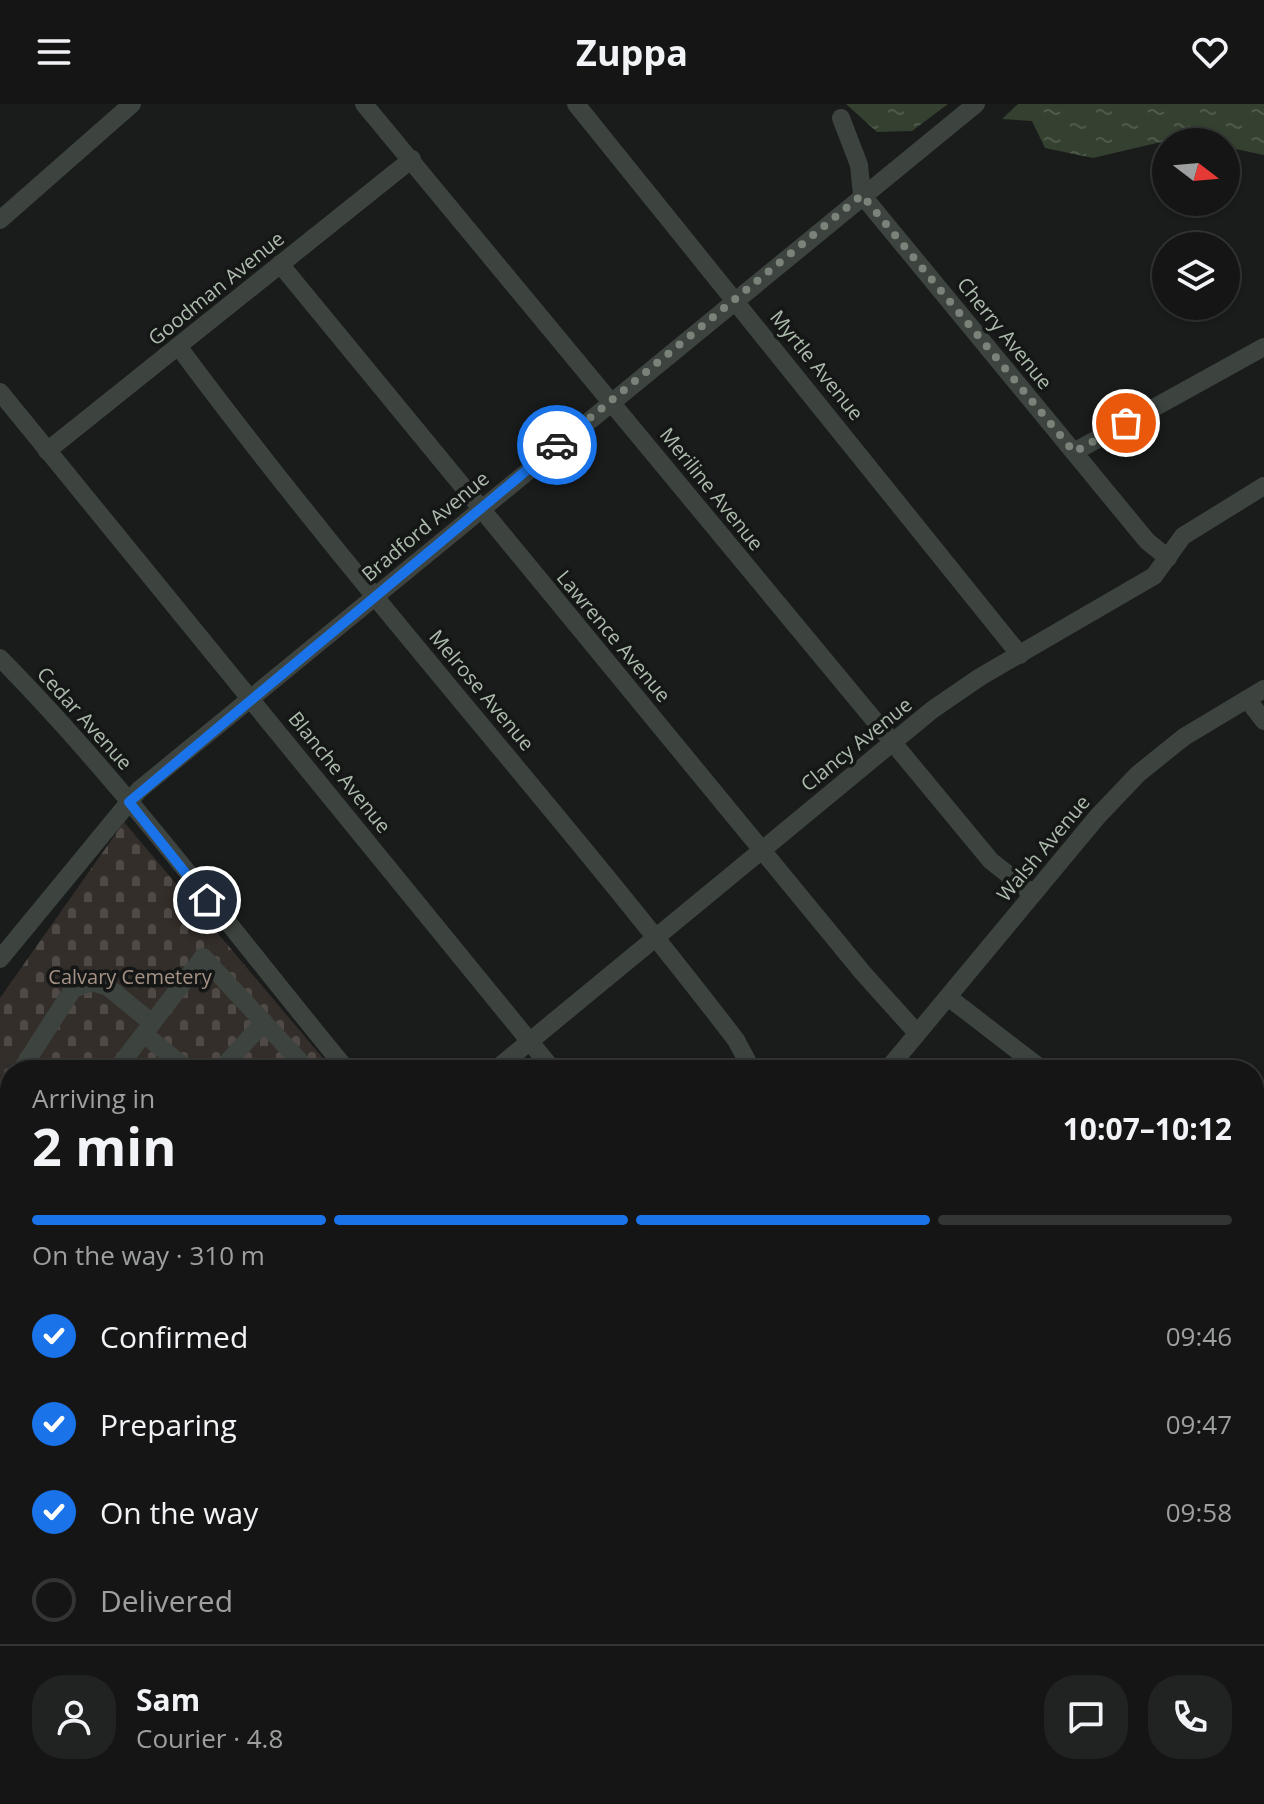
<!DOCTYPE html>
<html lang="en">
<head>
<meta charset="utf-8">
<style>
  :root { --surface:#141514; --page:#212222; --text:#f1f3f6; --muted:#9d9fa0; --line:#333434; --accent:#1a73e8 }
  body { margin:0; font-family:"Open Sans",sans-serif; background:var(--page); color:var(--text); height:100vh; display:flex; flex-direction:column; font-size:30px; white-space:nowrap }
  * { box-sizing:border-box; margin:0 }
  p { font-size:26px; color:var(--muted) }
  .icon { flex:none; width:44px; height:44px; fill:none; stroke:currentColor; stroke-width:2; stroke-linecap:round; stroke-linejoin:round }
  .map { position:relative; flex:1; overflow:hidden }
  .panel { position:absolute; left:0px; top:956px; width:1264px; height:744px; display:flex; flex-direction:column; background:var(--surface); border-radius:32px 32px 0 0; box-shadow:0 2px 6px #0004,0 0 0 2px var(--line) }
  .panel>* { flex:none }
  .needle { width:52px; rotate:106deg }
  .tools { position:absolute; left:1152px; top:24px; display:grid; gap:16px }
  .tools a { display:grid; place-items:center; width:88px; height:88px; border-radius:50%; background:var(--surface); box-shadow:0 2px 6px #0004,0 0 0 2px var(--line); font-size:40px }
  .pin { position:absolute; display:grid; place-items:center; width:68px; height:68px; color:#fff; margin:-34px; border:4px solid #fff; border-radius:50%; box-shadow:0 2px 8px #0007 }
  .courier { position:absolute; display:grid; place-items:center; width:80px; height:80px; margin:-40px; border:6px solid #1a73e8; border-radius:50%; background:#fff; color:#222; box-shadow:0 2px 10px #0007 }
  .headline em { font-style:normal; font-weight:700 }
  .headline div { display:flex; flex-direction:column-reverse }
  .headline { display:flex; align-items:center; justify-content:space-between; height:136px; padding:0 32px }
  h1 { font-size:52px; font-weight:700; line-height:60px }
  .bar { display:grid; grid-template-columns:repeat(4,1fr); gap:12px 8px; align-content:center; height:96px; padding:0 32px }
  .bar i { height:10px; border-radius:6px; background:var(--line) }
  .bar .selected { background:var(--accent) }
  .bar p { grid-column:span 4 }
  .line { display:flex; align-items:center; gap:20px; padding:0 32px; border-top:2px solid var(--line) }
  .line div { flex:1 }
  .round { display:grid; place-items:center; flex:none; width:84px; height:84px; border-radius:32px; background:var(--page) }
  ol { padding:0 32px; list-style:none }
  li { display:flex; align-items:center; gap:24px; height:88px }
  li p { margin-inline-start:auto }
  li .icon { padding:8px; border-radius:50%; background:var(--accent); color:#fff; stroke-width:4 }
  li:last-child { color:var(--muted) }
  li i { width:44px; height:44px; border:4px solid var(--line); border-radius:50% }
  header { display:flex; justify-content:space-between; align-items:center; height:104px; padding:0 32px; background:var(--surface); font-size:36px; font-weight:700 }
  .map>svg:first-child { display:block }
  .cemetery { fill:url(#cemetery-stones) }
  .water { fill:url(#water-ripples) }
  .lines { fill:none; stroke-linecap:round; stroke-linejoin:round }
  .stream { stroke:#344030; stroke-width:4 }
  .path { stroke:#414841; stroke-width:3; stroke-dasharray:4 6; stroke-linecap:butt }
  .minor { stroke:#3d433e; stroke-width:18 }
  .major { stroke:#576058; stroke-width:22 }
  .highway { stroke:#677268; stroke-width:26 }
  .rail { stroke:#565e57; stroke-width:4; stroke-dasharray:10 8; stroke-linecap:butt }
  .minor-bridge { stroke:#3d433e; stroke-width:18 }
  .highway-bridge { stroke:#677268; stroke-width:26 }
  .done { stroke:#7a837a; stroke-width:8; stroke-dasharray:0 14.4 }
  .route { stroke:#1a73e8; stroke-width:10 }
  .labels { text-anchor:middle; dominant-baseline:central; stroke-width:7; stroke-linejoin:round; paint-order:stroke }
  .street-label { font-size:20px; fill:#adbbad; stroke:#151716 }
  .park-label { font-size:20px; fill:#a59185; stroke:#151716 }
</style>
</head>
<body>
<header><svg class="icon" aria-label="menu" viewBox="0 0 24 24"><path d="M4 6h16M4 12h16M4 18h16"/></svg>Zuppa<svg class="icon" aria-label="heart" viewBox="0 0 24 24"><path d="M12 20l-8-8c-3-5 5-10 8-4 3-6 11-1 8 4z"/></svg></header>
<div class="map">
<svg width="1264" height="1700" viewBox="0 0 1264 1700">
  <defs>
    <pattern id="cemetery-stones" width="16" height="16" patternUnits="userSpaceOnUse" patternTransform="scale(2)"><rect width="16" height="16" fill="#342e2a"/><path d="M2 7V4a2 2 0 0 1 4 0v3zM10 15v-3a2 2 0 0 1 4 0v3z" fill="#4f4a46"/></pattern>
    <pattern id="water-ripples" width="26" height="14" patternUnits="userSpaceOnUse" patternTransform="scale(2)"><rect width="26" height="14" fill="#344030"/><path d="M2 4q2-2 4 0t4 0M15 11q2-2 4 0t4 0" fill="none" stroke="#4f5a4b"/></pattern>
  </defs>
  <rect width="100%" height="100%" fill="#1a1c1b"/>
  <!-- cemetery -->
  <g class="cemetery">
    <polygon points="124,718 333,966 10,966 10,1619 0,1615 0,894"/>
    <path d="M169,1690h100c-34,10 -67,10 -100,0z"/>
  </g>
  <!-- water -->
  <g class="water">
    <polygon points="846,0 948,0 912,27 877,28"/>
    <polygon points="1018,0 1264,0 1264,51 1226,43 1226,38 1178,34 1093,54 1045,44 1032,17 1002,15"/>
  </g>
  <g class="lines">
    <!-- stream -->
    <g class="stream">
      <polyline points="1254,1356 1264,1349"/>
      <polyline points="1074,1700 1079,1690"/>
    </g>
    <!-- path -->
    <polyline class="path" points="1134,1700 1136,1690"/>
    <!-- minor -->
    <g class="minor">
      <polyline points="364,0 991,757 1033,790"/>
      <polyline points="576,0 1020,551"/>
      <polyline points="841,14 859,61 862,91 1147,437 1168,454"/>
      <polyline points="0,116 132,0"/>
      <polyline points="280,160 863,869 917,929"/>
      <path d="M178,242c177,239 377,458 558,694l16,30"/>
      <polyline points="0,288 553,966"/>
      <polyline points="47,347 412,55"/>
      <polyline points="1074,348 1264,243"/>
      <path d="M0,554c126,128 233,274 347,412"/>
      <polyline points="1247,595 1264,617"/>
      <polyline points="0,855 139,686 976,0"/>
      <polyline points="948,893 1043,966"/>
      <polyline points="144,930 188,966"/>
      <polyline points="21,966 73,885 92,878 108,883 152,919"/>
      <polyline points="116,966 203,853 308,966"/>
      <polyline points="220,966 264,918"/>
      <polyline points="495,966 932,606 980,573 1154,472 1183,432 1264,382"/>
      <polyline points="887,966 1098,712 1138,670 1184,633 1264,585"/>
      <polyline points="0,996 10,982"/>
      <polyline points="0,1124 10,1105"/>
      <polyline points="0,1255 10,1260"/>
      <polyline points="0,1409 10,1379"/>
      <polyline points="0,1523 10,1525"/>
      <polyline points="7,1700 13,1690"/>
      <polyline points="349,1700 356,1690"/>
      <polyline points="658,1700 661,1690"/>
      <polyline points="828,1700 830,1690"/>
    </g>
    <!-- major -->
    <g class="major">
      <polyline points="0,1630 10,1635"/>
      <polyline points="140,1690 163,1700"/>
    </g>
    <!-- highway -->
    <g class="highway">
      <polyline points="116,1690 121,1700"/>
      <polyline points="291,1700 331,1690"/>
    </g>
    <!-- rail -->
    <g class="rail">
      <polyline points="1254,1603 1264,1583"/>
      <polyline points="1206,1700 1211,1690"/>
    </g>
    <!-- minor-bridge -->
    <polyline class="minor-bridge" points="1208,1690 1233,1700"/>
    <!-- highway-bridge -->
    <polyline class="highway-bridge" points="1254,1457 1264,1458"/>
  </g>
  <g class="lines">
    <!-- done -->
    <polyline class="done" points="557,341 862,91 1074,348 1126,319"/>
    <!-- route -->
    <polyline class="route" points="207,796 129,698 557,341"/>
  </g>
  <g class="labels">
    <!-- street labels -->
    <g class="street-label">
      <text transform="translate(216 184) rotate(-39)">Goodman Avenue</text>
      <text transform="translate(1005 229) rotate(51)">Cherry Avenue</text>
      <text transform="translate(817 261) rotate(51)">Myrtle Avenue</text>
      <text transform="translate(712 385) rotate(51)">Meriline Avenue</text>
      <text transform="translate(425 422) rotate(-40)">Bradford Avenue</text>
      <text transform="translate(614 532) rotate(50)">Lawrence Avenue</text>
      <text transform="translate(482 586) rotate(50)">Melrose Avenue</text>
      <text transform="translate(85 614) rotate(48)">Cedar Avenue</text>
      <text transform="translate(856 640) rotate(-39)">Clancy Avenue</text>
      <text transform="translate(340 668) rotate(51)">Blanche Avenue</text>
      <text transform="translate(1043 744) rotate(-50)">Walsh Avenue</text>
    </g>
    <!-- park labels -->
    <g class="park-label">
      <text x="130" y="872">Calvary Cemetery</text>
    </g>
  </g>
</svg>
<div class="tools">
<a><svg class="needle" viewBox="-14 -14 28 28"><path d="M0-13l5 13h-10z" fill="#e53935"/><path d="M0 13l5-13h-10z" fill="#9d9fa0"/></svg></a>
<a><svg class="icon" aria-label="layers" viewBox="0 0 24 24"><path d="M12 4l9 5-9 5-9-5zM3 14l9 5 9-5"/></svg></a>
</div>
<div class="pin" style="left:1126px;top:319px;background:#ea580c"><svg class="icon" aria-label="bag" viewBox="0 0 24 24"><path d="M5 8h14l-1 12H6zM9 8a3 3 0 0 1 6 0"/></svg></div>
<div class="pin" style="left:207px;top:796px;background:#1f2937"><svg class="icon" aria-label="home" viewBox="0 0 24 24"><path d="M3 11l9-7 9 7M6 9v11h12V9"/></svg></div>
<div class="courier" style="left:557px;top:341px"><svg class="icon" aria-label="car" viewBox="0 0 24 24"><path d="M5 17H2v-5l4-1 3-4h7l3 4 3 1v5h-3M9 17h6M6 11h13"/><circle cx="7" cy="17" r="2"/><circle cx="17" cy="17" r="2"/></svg></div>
<section class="panel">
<div class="headline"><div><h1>2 min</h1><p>Arriving in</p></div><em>10:07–10:12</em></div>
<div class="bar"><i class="selected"></i><i class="selected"></i><i class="selected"></i><i></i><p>On the way · 310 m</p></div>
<ol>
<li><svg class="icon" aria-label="check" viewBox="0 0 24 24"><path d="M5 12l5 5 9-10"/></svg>Confirmed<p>09:46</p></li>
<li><svg class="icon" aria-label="check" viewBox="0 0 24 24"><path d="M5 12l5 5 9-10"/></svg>Preparing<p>09:47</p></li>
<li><svg class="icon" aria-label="check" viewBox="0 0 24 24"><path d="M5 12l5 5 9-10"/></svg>On the way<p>09:58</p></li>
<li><i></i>Delivered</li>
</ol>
<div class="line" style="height:144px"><a class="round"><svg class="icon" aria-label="person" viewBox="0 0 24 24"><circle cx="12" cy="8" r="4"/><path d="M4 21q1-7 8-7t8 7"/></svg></a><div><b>Sam</b><p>Courier · 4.8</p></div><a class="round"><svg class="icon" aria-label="chat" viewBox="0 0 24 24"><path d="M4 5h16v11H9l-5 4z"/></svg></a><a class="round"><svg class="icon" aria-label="phone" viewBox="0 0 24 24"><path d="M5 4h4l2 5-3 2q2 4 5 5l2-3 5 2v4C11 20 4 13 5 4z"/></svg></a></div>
</section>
</div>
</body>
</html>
